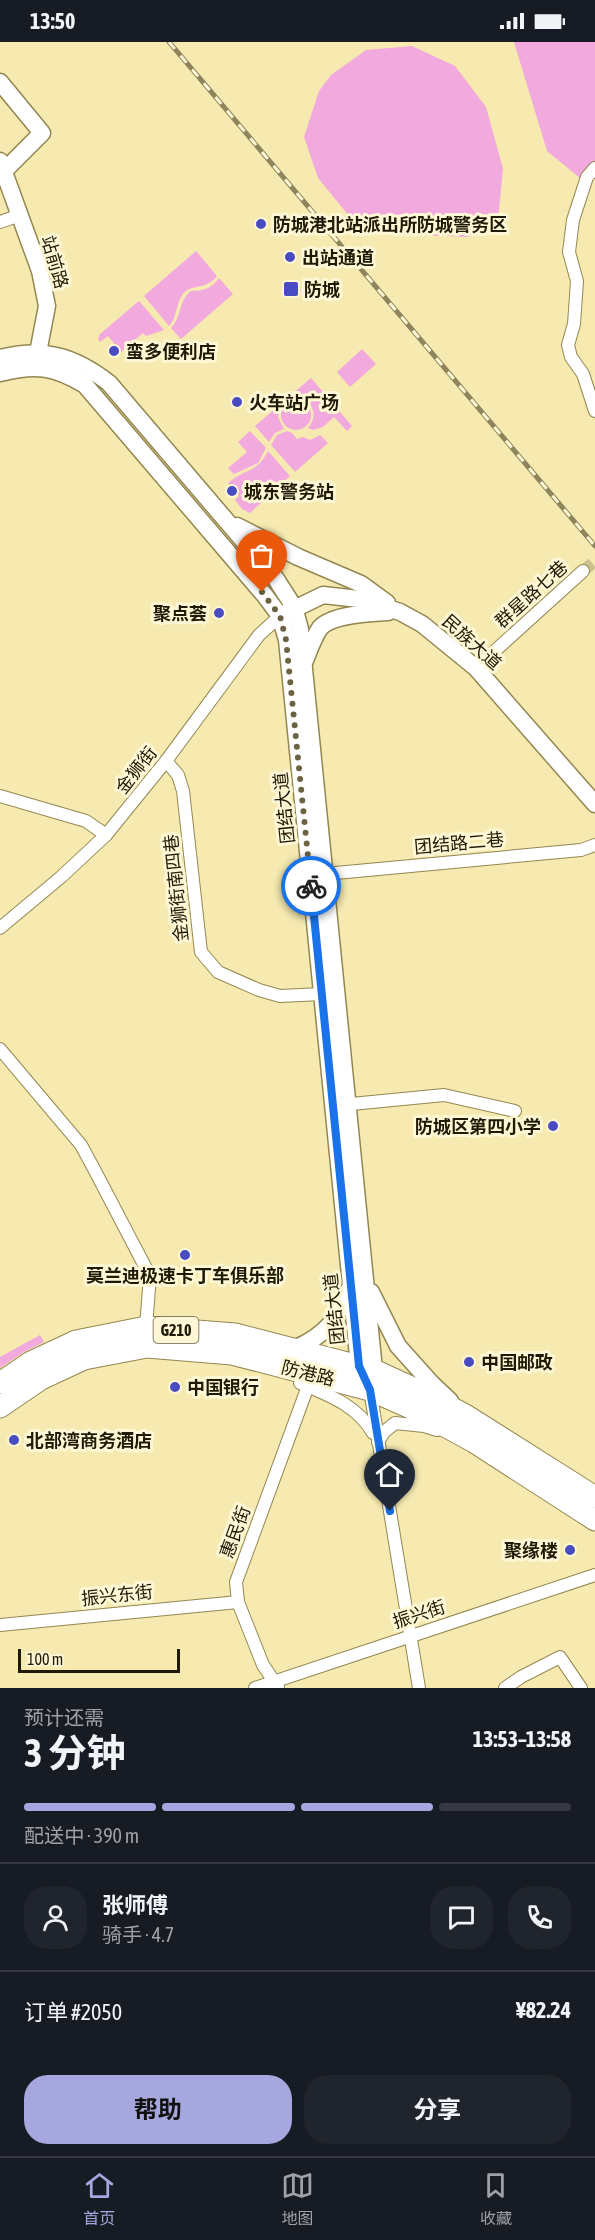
<!DOCTYPE html>
<html lang="zh">
<head>
<meta charset="utf-8">
<style>
  :root { --surface:#171b24; --page:#20242c; --text:#f1f3f6; --muted:#9ea1a6; --line:#363941; --accent:#a5a7de }
  body { margin:0; font-family:"Asap Condensed","Noto Sans SC",sans-serif; background:var(--page); color:var(--text); height:100vh; display:flex; flex-direction:column; font-size:22px; white-space:nowrap }
  * { box-sizing:border-box; margin:0 }
  p { font-size:20px; color:var(--muted) }
  .icon { flex:none; width:33px; height:33px; fill:none; stroke:currentColor; stroke-width:2; stroke-linecap:round; stroke-linejoin:round }
  .map { position:relative; height:1646px; overflow:hidden }
  .drawer { display:flex; flex-direction:column; background:var(--surface); flex:1 }
  .drawer>* { flex:none }
  .scale { position:absolute; left:18px; bottom:15px; width:162px; box-sizing:border-box; padding-left:6px; border:3px solid #1f1a05; border-top:0; font-size:16px; line-height:21px; white-space:nowrap; color:#1f1a05; -webkit-text-stroke:4px #fef7d5; paint-order:stroke }
  .pin { position:absolute; display:grid; place-items:center; width:51px; height:51px; color:#fff; margin:-62px -26px; border-radius:50% 50% 50% 0; rotate:-45deg; box-shadow:0 0 6px #0007 }
  .pin .icon { rotate:45deg }
  .courier { position:absolute; display:grid; place-items:center; width:60px; height:60px; margin:-30px; border:4px solid #1a73e8; border-radius:50%; background:#fff; color:#222; box-shadow:0 2px 8px #0007 }
  .headline em { font-style:normal; font-weight:700 }
  .headline div { display:flex; flex-direction:column-reverse }
  .headline { display:flex; align-items:center; justify-content:space-between; height:102px; padding:0 24px }
  h1 { font-size:39px; font-weight:700; line-height:45px }
  .bar { display:grid; grid-template-columns:repeat(4,1fr); gap:9px 6px; align-content:center; height:72px; padding:0 24px }
  .bar i { height:8px; border-radius:4px; background:var(--line) }
  .bar .current { background:var(--accent) }
  .bar p { grid-column:span 4 }
  .line { display:flex; align-items:center; gap:15px; padding:0 24px; border-top:2px solid var(--line) }
  .line div { flex:1 }
  .round { display:grid; place-items:center; flex:none; width:63px; height:63px; border-radius:24px; background:var(--page) }
  .primary-button { display:flex; gap:12px; margin-top:auto; padding:12px 24px }
  .primary-button a { flex:1; height:69px; border-radius:24px; background:var(--accent); color:#111; font-size:24px; font-weight:700; line-height:69px; text-align:center }
  .primary-button a+a { background:var(--page); color:var(--text) }
  .status { display:flex; justify-content:space-between; align-items:center; height:42px; padding:0 30px; background:var(--surface); direction:ltr }
  .status svg { height:16px; fill:currentColor }
  .tabs { display:flex; justify-content:space-around; align-items:center; height:84px; border-top:2px solid var(--line); background:var(--surface); font-size:16px; color:var(--muted) }
  .tabs a { display:grid; justify-items:center; gap:3px }
  .tabs .current { color:var(--accent) }
  .map>svg:first-child { display:block }
  .green { fill:#f1a9de }
  .lines { fill:none; stroke-linecap:round; stroke-linejoin:round }
  .street-tunnel { stroke:#ccc08f; stroke-width:12; stroke-dasharray:12 6; stroke-linecap:butt }
  .street-casing { stroke:#938751; stroke-width:14 }
  .secondary-casing { stroke:#938751; stroke-width:19 }
  .highway-casing { stroke:#938751; stroke-width:23 }
  .street { stroke:#fff; stroke-width:12 }
  .secondary { stroke:#fff; stroke-width:16 }
  .highway { stroke:#fff; stroke-width:21 }
  .rail-casing { stroke:#8e855d; stroke-width:5 }
  .rail { stroke:#fef7d5; stroke-width:3; stroke-dasharray:9; stroke-linecap:butt }
  .done { stroke:#6b6341; stroke-width:6; stroke-dasharray:0 10.8 }
  .route { stroke:#1a73e8; stroke-width:8 }
  .poi-dot { fill:#494bc1; stroke:#fef7d5; stroke-width:2 }
  .labels { text-anchor:middle; dominant-baseline:central; stroke-width:6; stroke-linejoin:round; paint-order:stroke }
  .shield { fill:#fef7d5; stroke:#625c43; stroke-width:1.5 }
  .shield-label { font-size:16px; font-weight:bold; fill:#1f1a05 }
  .poi-label { font-size:18px; font-weight:bold; fill:#1f1a05; stroke:#fef7d5; text-anchor:start }
  .street-label { font-size:18px; fill:#1f1a05; stroke:#fef7d5 }
</style>
</head>
<body>
<div class="status"><b>13:50</b><svg viewBox="0 0 49 12"><path d="M0 12V9h3v3zM5 12V6h3v6zM10 12V3h3v9zM15 12V0h3v12zM26 1h20v11H26zM47 4h2v5h-2z"/></svg></div>
<div class="map">
<svg width="595" height="1646" viewBox="0 0 595 1646">
  <rect width="100%" height="100%" fill="#f7eab1"/>
  <!-- green -->
  <g class="green">
    <polygon points="514,0 595,0 595,120 580,136 547,109"/>
    <polygon points="412,4 455,24 486,65 503,127 498,178 468,195 393,192 349,174 318,136 304,95 319,49 331,33 366,8"/>
    <path d="M196,209l21,25c-12,15 -25,7 -34,18 -8,10 -5,23 -14,32l-25,-30z"/>
    <path d="M219,236l14,16 -52,45 -10,-11c11,-11 7,-27 20,-37 13,0 21,-3 28,-13z"/>
    <polygon points="139,259 164,288 146,294 143,291 121,310 108,294 100,300 98,297 100,292"/>
    <polygon points="362,307 376,322 350,345 337,330"/>
    <path d="M311,336l41,48 -5,5 -13,-14 -11,10 -10,3 -5,-2c10,-12 6,-25 -8,-31l-15,3z"/>
    <circle cx="296" cy="373" r="15"/>
    <polygon points="283,360 278,375 284,387 275,391 269,400 255,384"/>
    <polygon points="250,389 266,406 258,421 234,432 228,426 247,410 238,400"/>
    <polygon points="287,389 292,391 297,397 303,395 310,398 320,393 328,401 295,430 271,403 277,393"/>
    <path d="M268,409l22,25 -40,37 -8,-4 -7,-9 4,-4 -11,-13c18,-15 29,-10 40,-32z"/>
    <polygon points="40,1293 44,1300 24,1310 0,1326 0,1315"/>
  </g>
  <g class="lines">
    <!-- street-tunnel -->
    <polyline class="street-tunnel" points="583,529 595,519"/>
    <defs>
      <g id="street">
        <polyline points="595,126 587,135 573,178 569,210 577,239 574,282 568,303 571,315 583,332 595,369"/>
        <polyline points="0,180 20,173"/>
        <polyline points="476,626 583,529"/>
        <polyline points="166,719 178,733 183,749 201,910 218,930 259,948 280,954 322,952"/>
        <polyline points="0,754 86,779 106,793"/>
        <polyline points="325,832 581,808 595,803"/>
        <polyline points="0,886 61,835 106,793 166,719 259,593 280,574"/>
        <polyline points="0,1007 81,1103 94,1127 150,1234 146,1285"/>
        <polyline points="341,1063 444,1053 515,1069"/>
        <path d="M300,1341c28,12 57,22 73,50"/>
        <polyline points="370,1348 419,1646"/>
        <polyline points="378,1400 384,1390 395,1381 424,1384 437,1388"/>
        <polyline points="0,1583 238,1560"/>
        <polyline points="278,1645 263,1623 238,1560 236,1540 308,1344"/>
        <polyline points="255,1646 595,1533"/>
        <polyline points="505,1646 521,1635 560,1615 581,1646"/>
      </g>
      <g id="secondary">
        <polyline points="0,40 42,91 4,129"/>
        <polyline points="0,119 40,229 47,264 36,321"/>
        <path d="M0,316c44,-11 74,-2 109,25l167,196 18,28 6,22 74,741 -2,11"/>
        <path d="M0,331c35,-9 54,-7 85,12l181,212 14,19 7,24 72,726 4,9"/>
        <polyline points="237,484 298,515 361,542 387,561"/>
        <polyline points="286,571 323,553 359,557 400,570 422,582 476,626 595,762"/>
        <path d="M304,621c5,-12 9,-25 16,-35 12,-14 51,-15 68,-16"/>
        <polyline points="371,1250 398,1304 432,1342 450,1359"/>
        <path d="M294,1307c36,-16 42,-30 57,-64"/>
      </g>
      <g id="highway">
        <polyline points="0,1341 31,1320 76,1299 146,1285 235,1292 374,1328 426,1352 467,1374 595,1455"/>
        <polyline points="0,1365 41,1337 84,1317 147,1305 232,1312 370,1348 415,1368 474,1400 595,1478"/>
      </g>
    </defs>
    <!-- street casing -->
    <use href="#street" class="street-casing"/>
    <!-- secondary casing -->
    <use href="#secondary" class="secondary-casing"/>
    <!-- highway casing -->
    <use href="#highway" class="highway-casing"/>
    <!-- street -->
    <use href="#street" class="street"/>
    <!-- secondary -->
    <use href="#secondary" class="secondary"/>
    <!-- highway -->
    <use href="#highway" class="highway"/>
    <defs>
      <polyline id="rail" points="169,0 595,504"/>
    </defs>
    <!-- rail casing -->
    <use href="#rail" class="rail-casing"/>
    <!-- rail -->
    <use href="#rail" class="rail"/>
  </g>
  <g class="lines">
    <!-- done -->
    <polyline class="done" points="262,550 280,574 286,598 311,844"/>
    <!-- route -->
    <polyline class="route" points="311,844 359,1324 370,1348 390,1469"/>
  </g>
  <!-- markers -->
  <g class="poi-dot">
    <circle cx="261" cy="182" r="6"/>
    <circle cx="290" cy="215" r="6"/>
    <rect x="283" y="239" width="16" height="16" rx="3"/>
    <circle cx="114" cy="309" r="6"/>
    <circle cx="237" cy="360" r="6"/>
    <circle cx="232" cy="449" r="6"/>
    <circle cx="219" cy="571" r="6"/>
    <circle cx="553" cy="1084" r="6"/>
    <circle cx="185" cy="1213" r="6"/>
    <circle cx="469" cy="1320" r="6"/>
    <circle cx="175" cy="1345" r="6"/>
    <circle cx="14" cy="1398" r="6"/>
    <circle cx="570" cy="1508" r="6"/>
  </g>
  <g class="labels">
    <!-- shield labels -->
    <rect class="shield" x="153.5" y="1275" width="45" height="26" rx="4.5"/>
    <g class="shield-label">
      <text x="176" y="1288">G210</text>
    </g>
    <!-- poi labels -->
    <g class="poi-label">
      <text x="273" y="182">防城港北站派出所防城警务区</text>
      <text x="302" y="215">出站通道</text>
      <text x="304" y="247">防城</text>
      <text x="126" y="309">蛮多便利店</text>
      <text x="249" y="360">火车站广场</text>
      <text x="244" y="449">城东警务站</text>
      <text x="207" y="571" text-anchor="end">聚点荟</text>
      <text x="541" y="1084" text-anchor="end">防城区第四小学</text>
      <text x="185" y="1233" text-anchor="middle">莫兰迪极速卡丁车俱乐部</text>
      <text x="481" y="1320">中国邮政</text>
      <text x="187" y="1345">中国银行</text>
      <text x="26" y="1398">北部湾商务酒店</text>
      <text x="558" y="1508" text-anchor="end">聚缘楼</text>
    </g>
    <!-- street labels -->
    <g class="street-label">
      <text transform="translate(55 220) rotate(74)">站前路</text>
      <text transform="translate(531 552) rotate(-42)">群星路七巷</text>
      <text transform="translate(472 600) rotate(42)">民族大道</text>
      <text transform="translate(136 728) rotate(-52)">金狮街</text>
      <text transform="translate(284 766) rotate(-96)">团结大道</text>
      <text transform="translate(459 801) rotate(-5)">团结路二巷</text>
      <text transform="translate(176 846) rotate(-96)">金狮街南四巷</text>
      <text transform="translate(334 1267) rotate(-96)">团结大道</text>
      <text transform="translate(308 1331) rotate(14)">防港路</text>
      <text transform="translate(235 1490) rotate(-70)">惠民街</text>
      <text transform="translate(117 1553) rotate(-6)">振兴东街</text>
      <text transform="translate(419 1572) rotate(-18)">振兴街</text>
    </g>
  </g>
</svg>
<div class="scale">100 m</div>
<div class="pin" style="left:262px;top:550px;background:#ea580c"><svg class="icon" aria-label="bag" viewBox="0 0 24 24"><path d="M5 8h14l-1 12H6zM9 8a3 3 0 0 1 6 0"/></svg></div>
<div class="pin" style="left:390px;top:1469px;background:#1f2937"><svg class="icon" aria-label="home" viewBox="0 0 24 24"><path d="M3 11l9-7 9 7M6 9v11h12V9"/></svg></div>
<div class="courier" style="left:311px;top:844px"><svg class="icon" aria-label="bike" viewBox="0 0 24 24"><circle cx="6" cy="16" r="4"/><circle cx="18" cy="16" r="4"/><path d="M6 16l4-8h5l3 8M10 8l3 8H6M13 5h3"/></svg></div>
</div>
<section class="drawer">
<div class="headline"><div><h1>3 分钟</h1><p>预计还需</p></div><em>13:53–13:58</em></div>
<div class="bar"><i class="current"></i><i class="current"></i><i class="current"></i><i></i><p>配送中 · 390 m</p></div>
<div class="line" style="height:108px"><a class="round"><svg class="icon" aria-label="person" viewBox="0 0 24 24"><circle cx="12" cy="8" r="4"/><path d="M4 21q1-7 8-7t8 7"/></svg></a><div><b>张师傅</b><p>骑手 · 4.7</p></div><a class="round"><svg class="icon" aria-label="chat" viewBox="0 0 24 24"><path d="M4 5h16v11H9l-5 4z"/></svg></a><a class="round"><svg class="icon" aria-label="phone" viewBox="0 0 24 24"><path d="M5 4h4l2 5-3 2q2 4 5 5l2-3 5 2v4C11 20 4 13 5 4z"/></svg></a></div>
<div class="line" style="height:78px"><div>订单 #2050</div><b>¥82.24</b></div>
<div class="primary-button"><a>帮助</a><a>分享</a></div>
</section>
<nav class="tabs">
<a class="current"><svg class="icon" aria-label="home" viewBox="0 0 24 24"><path d="M3 11l9-7 9 7M6 9v11h12V9"/></svg>首页</a>
<a><svg class="icon" aria-label="map" viewBox="0 0 24 24"><path d="M3 6l6-2 6 2 6-2v14l-6 2-6-2-6 2zM9 4v14M15 6v14"/></svg>地图</a>
<a><svg class="icon" aria-label="saved" viewBox="0 0 24 24"><path d="M7 4h10v16l-5-4-5 4z"/></svg>收藏</a>
</nav>
</body>
</html>
